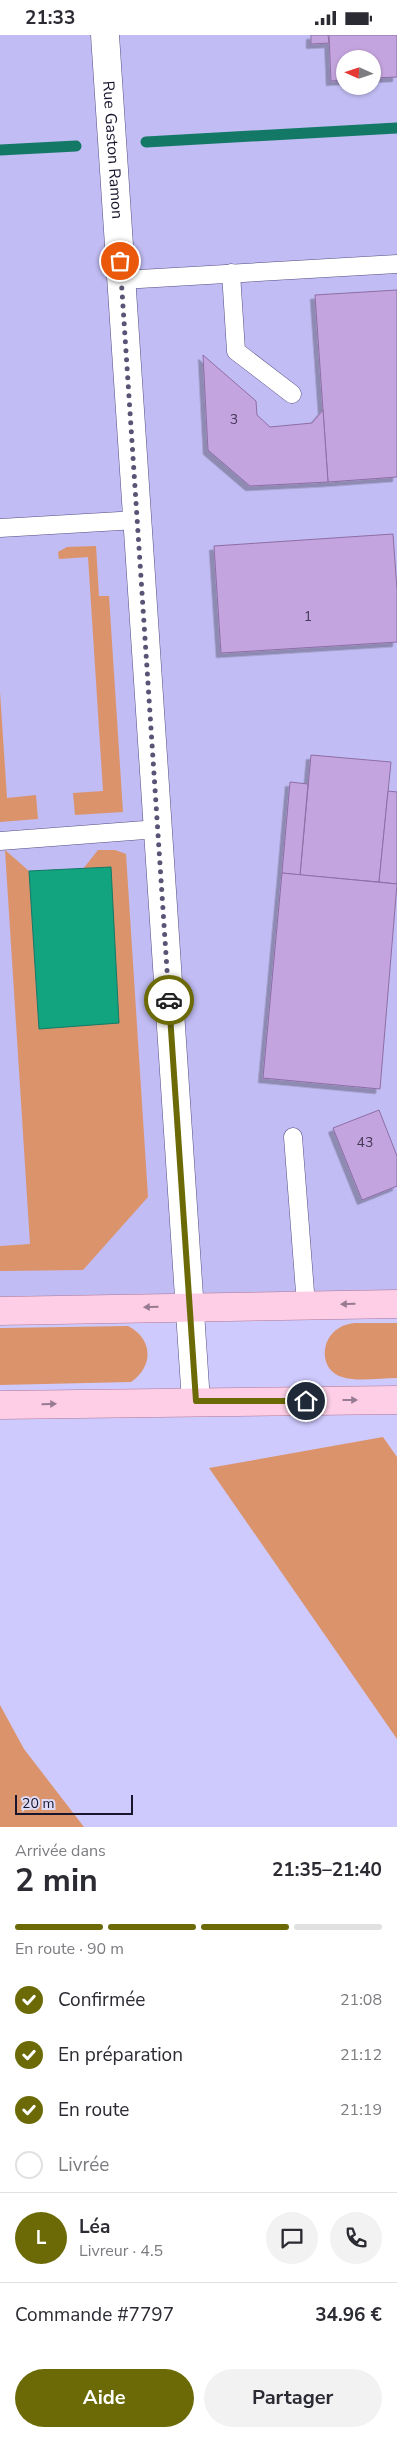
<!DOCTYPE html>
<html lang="fr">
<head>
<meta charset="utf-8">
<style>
  :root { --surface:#fff; --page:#f2f2f3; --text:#2b2b33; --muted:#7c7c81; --line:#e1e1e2; --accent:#6b6a07 }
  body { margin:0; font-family:"Nunito Sans",sans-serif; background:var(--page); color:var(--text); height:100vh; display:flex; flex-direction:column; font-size:19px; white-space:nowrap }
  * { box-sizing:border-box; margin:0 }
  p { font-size:16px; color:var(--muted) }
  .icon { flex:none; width:28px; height:28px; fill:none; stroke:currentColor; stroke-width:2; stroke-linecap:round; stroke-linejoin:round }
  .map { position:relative; height:1792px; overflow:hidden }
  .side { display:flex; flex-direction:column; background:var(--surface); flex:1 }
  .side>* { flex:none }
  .needle { width:32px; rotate:273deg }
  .tools { position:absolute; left:336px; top:15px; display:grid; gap:10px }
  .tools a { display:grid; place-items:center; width:45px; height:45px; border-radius:50%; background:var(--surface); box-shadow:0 1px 4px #0004; font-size:25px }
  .scale { position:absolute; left:15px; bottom:12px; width:118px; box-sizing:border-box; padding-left:5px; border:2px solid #19152c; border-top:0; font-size:14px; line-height:18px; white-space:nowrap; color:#19152c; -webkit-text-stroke:4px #dddbf5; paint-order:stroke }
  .pin { position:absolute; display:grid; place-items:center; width:42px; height:42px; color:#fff; margin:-21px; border:2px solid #fff; border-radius:50%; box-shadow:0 1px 5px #0007 }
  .courier { position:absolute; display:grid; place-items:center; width:50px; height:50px; margin:-25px; border:4px solid #6b6a07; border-radius:50%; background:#fff; color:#222; box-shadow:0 1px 6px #0007 }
  .head em { font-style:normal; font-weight:700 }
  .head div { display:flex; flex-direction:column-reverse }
  .head { display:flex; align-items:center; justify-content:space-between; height:85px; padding:0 15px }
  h1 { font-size:32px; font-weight:700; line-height:38px }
  .bar { display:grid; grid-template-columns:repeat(4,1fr); gap:8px 5px; align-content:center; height:60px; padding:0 15px }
  .bar i { height:6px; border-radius:4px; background:var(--line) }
  .bar .on { background:var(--accent) }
  .bar p { grid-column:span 4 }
  .line { display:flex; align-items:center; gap:12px; padding:0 15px; border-top:1px solid var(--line) }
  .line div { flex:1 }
  .round { display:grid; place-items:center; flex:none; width:52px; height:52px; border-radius:26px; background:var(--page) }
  ol { padding:0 15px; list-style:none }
  li { display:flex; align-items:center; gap:15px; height:55px }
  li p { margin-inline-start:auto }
  li .icon { padding:5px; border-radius:50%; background:var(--accent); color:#fff; stroke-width:4 }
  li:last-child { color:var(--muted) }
  li i { width:28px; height:28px; border:2px solid var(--line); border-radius:50% }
  .primary-button { display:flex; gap:10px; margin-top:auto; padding:10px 15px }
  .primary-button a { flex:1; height:58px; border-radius:30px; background:var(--accent); color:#fff; font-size:20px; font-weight:700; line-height:58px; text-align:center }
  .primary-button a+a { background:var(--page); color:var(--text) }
  .status { display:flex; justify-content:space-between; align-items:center; height:35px; padding:0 25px; background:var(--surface); direction:ltr }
  .status svg { height:14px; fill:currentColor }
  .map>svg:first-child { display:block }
  .built { fill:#c1bcf3; fill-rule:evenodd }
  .green { fill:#db936c }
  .water { fill:#11a47f; stroke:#137966 }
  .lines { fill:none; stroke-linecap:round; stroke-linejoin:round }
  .stream { stroke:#137966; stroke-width:11 }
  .building { fill:#c4a4de; stroke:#8d6ea5; filter:url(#shadow) }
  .lane-casing { stroke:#544c82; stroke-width:19 }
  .street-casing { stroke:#544c82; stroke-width:29 }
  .primary-casing { stroke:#ad7899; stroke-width:29 }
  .lane { stroke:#fff; stroke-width:18 }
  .street { stroke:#fff; stroke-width:28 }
  .primary { stroke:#fdcee5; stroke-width:28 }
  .oneway { fill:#967b92 }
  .done { stroke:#595475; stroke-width:5; stroke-dasharray:0 9 }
  .route { stroke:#6b6a07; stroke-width:6 }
  .labels { text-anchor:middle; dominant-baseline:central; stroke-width:5; stroke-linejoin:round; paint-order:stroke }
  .number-label { font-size:14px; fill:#443958 }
  .street-label { font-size:16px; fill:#19152c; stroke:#dddbf5 }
</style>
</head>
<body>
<div class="status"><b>21:33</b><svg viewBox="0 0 49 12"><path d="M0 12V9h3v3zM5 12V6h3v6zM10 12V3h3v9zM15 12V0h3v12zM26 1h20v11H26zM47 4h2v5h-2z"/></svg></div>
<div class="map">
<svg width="397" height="1792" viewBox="0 0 397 1792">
  <defs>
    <filter id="shadow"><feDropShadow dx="-4.5" dy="4.5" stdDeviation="0" flood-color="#0004"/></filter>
  </defs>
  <rect width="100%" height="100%" fill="#cfcafd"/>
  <!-- built -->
  <path class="built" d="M0,0h397v1269l-397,7zM345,24h27v27h-27z"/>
  <!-- green -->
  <g class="green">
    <polygon points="96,511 99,561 109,561 123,777 75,780 73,758 103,756 88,522 59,524 58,517 67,512"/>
    <polygon points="0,657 7,763 36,760 38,784 0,787"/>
    <polygon points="5,815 29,836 39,994 111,833 83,834 98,815 115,815 126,819 148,1162 83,1235 0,1236 0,1211 30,1209"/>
    <path d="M354,1288h43v55c-17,0 -39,4 -55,-1 -23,-7 -22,-38 -3,-49 4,-3 10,-4 15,-5z"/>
    <path d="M128,1291c25,13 26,40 3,56l-131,3v-57z"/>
    <polygon points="383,1402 397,1422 397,1704 209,1433"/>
    <polygon points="0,1670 24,1714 84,1792 0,1792"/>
  </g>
  <!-- water -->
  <polygon class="water" points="111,832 119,988 39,994 29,836"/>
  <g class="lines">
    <!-- stream -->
    <g class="stream">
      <polyline points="146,107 397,93"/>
      <polyline points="0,115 76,111"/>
    </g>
  </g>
  <!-- building -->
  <g class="building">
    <polygon points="311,0 328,0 329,8 311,9"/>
    <polygon points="329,0 397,0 397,42 372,43 372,24 345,24 345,45 331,46"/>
    <polygon points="397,255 397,442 328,447 315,260"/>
    <polygon points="203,320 256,366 257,380 270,392 312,388 323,375 328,447 250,451 208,415"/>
    <polygon points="393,499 397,555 397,607 221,618 214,511"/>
    <polygon points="311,720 391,727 379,847 300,840"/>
    <polygon points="290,747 308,749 300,840 282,838"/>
    <polygon points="388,756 397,757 397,849 379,847"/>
    <polygon points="282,838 397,849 380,1054 263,1043"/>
    <polygon points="379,1075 397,1121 397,1151 362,1165 333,1093"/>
  </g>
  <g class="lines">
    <defs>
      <g id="lane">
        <polyline points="231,238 236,316 292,359"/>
        <polyline points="122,245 397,229"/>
        <polyline points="0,493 137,485"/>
        <polyline points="0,806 158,794"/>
        <polyline points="293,1102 306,1270"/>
      </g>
      <g id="street">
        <path id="s1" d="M105,0l91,1367"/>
      </g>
      <g id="primary">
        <polyline points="0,1276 397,1269"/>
        <polyline points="0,1370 397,1365"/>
      </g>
    </defs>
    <!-- lane casing -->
    <use href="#lane" class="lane-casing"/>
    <!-- street casing -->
    <use href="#street" class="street-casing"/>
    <!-- primary casing -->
    <use href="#primary" class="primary-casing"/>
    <!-- lane -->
    <use href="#lane" class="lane"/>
    <!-- street -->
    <use href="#street" class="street"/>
    <!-- primary -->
    <use href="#primary" class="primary"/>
  </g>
  <!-- one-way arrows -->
  <defs><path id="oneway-solid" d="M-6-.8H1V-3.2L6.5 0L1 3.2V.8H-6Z" transform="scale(1.25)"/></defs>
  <g class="oneway">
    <use href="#oneway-solid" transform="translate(348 1269) rotate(179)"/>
    <use href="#oneway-solid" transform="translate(151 1272) rotate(178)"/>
    <use href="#oneway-solid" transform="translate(350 1365)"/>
    <use href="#oneway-solid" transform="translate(49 1369) rotate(-1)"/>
  </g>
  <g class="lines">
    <!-- done -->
    <polyline class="done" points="120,226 169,965"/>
    <!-- route -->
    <polyline class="route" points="169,965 196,1366 306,1366"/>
  </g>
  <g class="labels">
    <!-- number labels -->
    <g class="number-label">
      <text x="234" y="384">3</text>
      <text x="308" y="581">1</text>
      <text x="365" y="1107">43</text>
    </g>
    <!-- street labels -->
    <g class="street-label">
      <text stroke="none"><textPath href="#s1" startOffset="115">Rue Gaston Ramon</textPath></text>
    </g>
  </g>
</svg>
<div class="tools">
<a><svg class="needle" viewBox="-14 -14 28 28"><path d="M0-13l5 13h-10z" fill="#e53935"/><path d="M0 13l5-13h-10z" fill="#7c7c81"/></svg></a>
</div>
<div class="scale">20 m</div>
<div class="pin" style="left:120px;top:226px;background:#ea580c"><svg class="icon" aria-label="bag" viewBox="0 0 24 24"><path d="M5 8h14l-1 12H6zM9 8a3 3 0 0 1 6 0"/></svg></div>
<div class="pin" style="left:306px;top:1366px;background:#1f2937"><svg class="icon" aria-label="home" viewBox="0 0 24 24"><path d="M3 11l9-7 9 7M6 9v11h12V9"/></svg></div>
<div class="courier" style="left:169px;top:965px"><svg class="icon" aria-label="car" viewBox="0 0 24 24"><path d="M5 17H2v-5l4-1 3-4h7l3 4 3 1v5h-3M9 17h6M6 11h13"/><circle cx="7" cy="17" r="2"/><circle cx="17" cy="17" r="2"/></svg></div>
</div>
<section class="side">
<div class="head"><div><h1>2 min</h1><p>Arrivée dans</p></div><em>21:35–21:40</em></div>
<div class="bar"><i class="on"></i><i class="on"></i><i class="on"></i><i></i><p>En route · 90 m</p></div>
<ol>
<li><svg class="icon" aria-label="check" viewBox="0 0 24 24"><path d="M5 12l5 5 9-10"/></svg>Confirmée<p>21:08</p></li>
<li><svg class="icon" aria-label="check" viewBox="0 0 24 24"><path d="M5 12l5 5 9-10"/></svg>En préparation<p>21:12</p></li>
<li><svg class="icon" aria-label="check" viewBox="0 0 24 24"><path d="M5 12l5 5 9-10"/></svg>En route<p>21:19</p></li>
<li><i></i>Livrée</li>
</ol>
<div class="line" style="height:90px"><b class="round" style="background:var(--accent);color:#fff">L</b><div><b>Léa</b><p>Livreur · 4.5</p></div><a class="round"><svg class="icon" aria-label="chat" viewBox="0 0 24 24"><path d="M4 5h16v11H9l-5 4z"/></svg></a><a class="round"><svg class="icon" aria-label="phone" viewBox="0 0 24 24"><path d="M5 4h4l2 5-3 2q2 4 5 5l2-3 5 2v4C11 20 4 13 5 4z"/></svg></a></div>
<div class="line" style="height:65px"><div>Commande #7797</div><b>34.96 €</b></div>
<div class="primary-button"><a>Aide</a><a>Partager</a></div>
</section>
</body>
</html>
